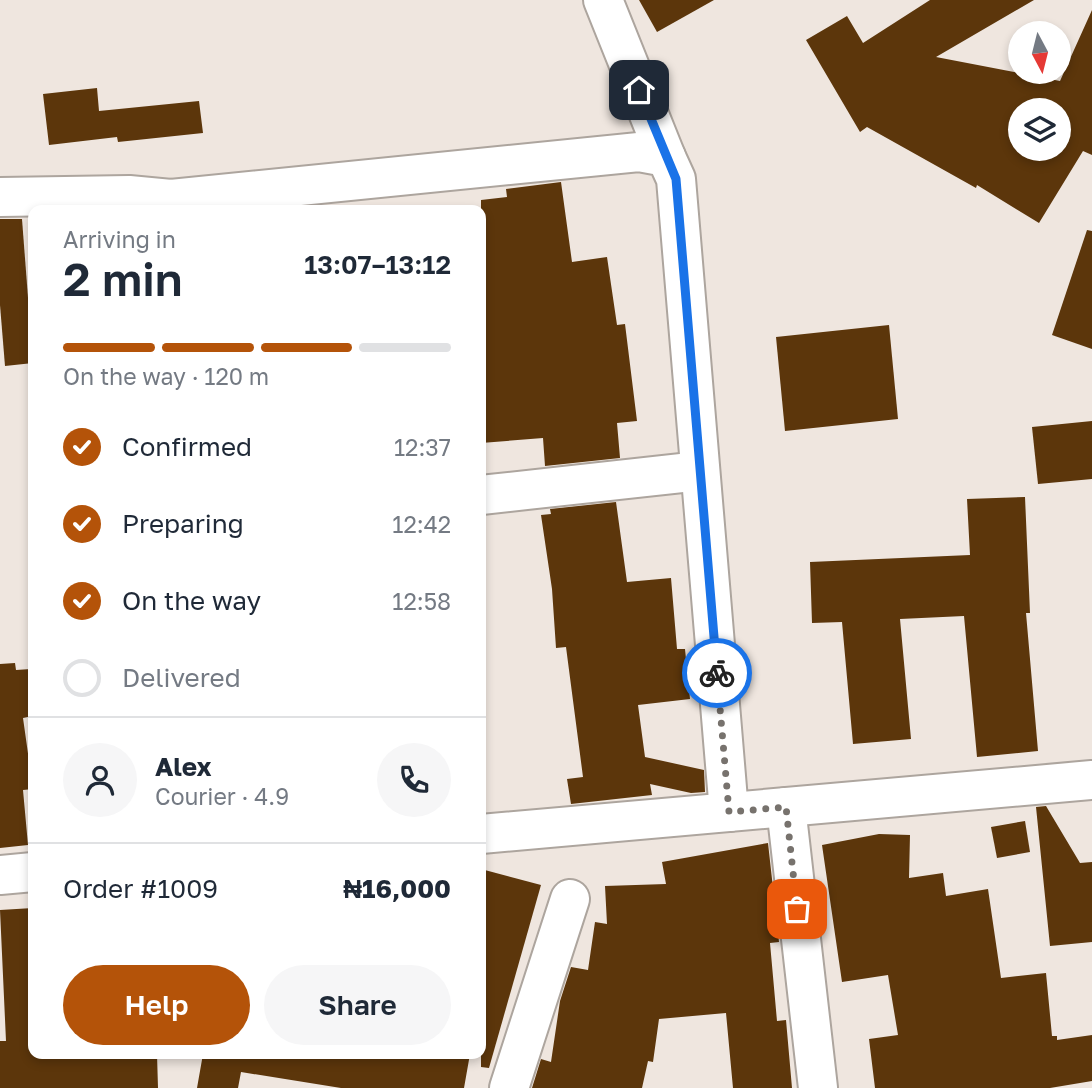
<!DOCTYPE html>
<html lang="en">
<head>
<meta charset="utf-8">
<style>
  :root { --surface:#fff; --page:#f6f6f7; --text:#1f2937; --muted:#747a83; --line:#e0e1e3; --accent:#b45309 }
  body { margin:0; font-family:"Golos Text",sans-serif; background:var(--page); color:var(--text); height:100vh; display:flex; flex-direction:column; font-size:26px; white-space:nowrap }
  * { box-sizing:border-box; margin:0 }
  p { font-size:23px; color:var(--muted) }
  .icon { flex:none; width:38px; height:38px; fill:none; stroke:currentColor; stroke-width:2; stroke-linecap:round; stroke-linejoin:round }
  .map { position:relative; flex:1; overflow:hidden }
  .drawer { position:absolute; left:28px; top:205px; width:458px; height:854px; display:flex; flex-direction:column; background:var(--surface); border-radius:14px; box-shadow:0 4px 10px #0003 }
  .drawer>* { flex:none }
  .needle { width:46px; rotate:173deg }
  .controls { position:absolute; left:1008px; top:21px; display:grid; gap:14px }
  .controls a { display:grid; place-items:center; width:63px; height:63px; border-radius:50%; background:var(--surface); box-shadow:0 4px 10px #0003; font-size:35px }
  .pin { position:absolute; display:grid; place-items:center; width:60px; height:60px; color:#fff; margin:-30px; border-radius:14px; box-shadow:0 4px 10px #0006 }
  .courier { position:absolute; display:grid; place-items:center; width:70px; height:70px; margin:-35px; border:5px solid #1a73e8; border-radius:50%; background:#fff; color:#222; box-shadow:0 2px 9px #0007 }
  .overview em { font-style:normal; font-weight:600 }
  .overview div { display:flex; flex-direction:column-reverse }
  .overview { display:flex; align-items:center; justify-content:space-between; height:119px; padding:0 35px }
  h1 { font-size:46px; font-weight:600; line-height:52px }
  .bar { display:grid; grid-template-columns:repeat(4,1fr); gap:10px 7px; align-content:center; height:84px; padding:0 35px }
  .bar i { height:9px; border-radius:5px; background:var(--line) }
  .bar .current { background:var(--accent) }
  .bar p { grid-column:span 4 }
  .line { display:flex; align-items:center; gap:18px; padding:0 35px; border-top:2px solid var(--line) }
  .line div { flex:1 }
  .round { display:grid; place-items:center; flex:none; width:74px; height:74px; border-radius:37px; background:var(--page) }
  ol { padding:0 35px; list-style:none }
  li { display:flex; align-items:center; gap:21px; height:77px }
  li p { margin-inline-start:auto }
  li .icon { padding:7px; border-radius:50%; background:var(--accent); color:#fff; stroke-width:4 }
  li:last-child { color:var(--muted) }
  li i { width:38px; height:38px; border:4px solid var(--line); border-radius:50% }
  .action { display:flex; gap:14px; margin-top:auto; padding:14px 35px }
  .action a { flex:1; height:80px; border-radius:42px; background:var(--accent); color:#fff; font-size:28px; font-weight:600; line-height:80px; text-align:center }
  .action a+a { background:var(--page); color:var(--text) }
  .map>svg:first-child { display:block }
  .building { fill:#5c360b; fill-rule:evenodd }
  .lines { fill:none; stroke-linecap:round; stroke-linejoin:round }
  .minor-casing { stroke:#ada59e; stroke-width:42 }
  .minor { stroke:#fff; stroke-width:38 }
  .done { stroke:#77726d; stroke-width:7; stroke-dasharray:0 12.6 }
  .route { stroke:#1a73e8; stroke-width:9 }
</style>
</head>
<body>
<div class="map">
<svg width="1092" height="1088" viewBox="0 0 1092 1088">
  <rect width="100%" height="100%" fill="#efe6df"/>
  <!-- building -->
  <g class="building">
    <polygon points="639,0 714,0 657,32"/>
    <path d="M930,0h104l-98,57 124,24 32,-71v145l-9,-4 -44,72 -62,-38 -1,3 -109,-61 -7,5 -54,-92 41,-24 16,27zM1020,110h39v39h-39z"/>
    <polygon points="97,88 99,111 199,101 203,133 118,142 117,137 49,145 43,94"/>
    <polygon points="561,182 572,262 607,257 617,325 625,324 637,421 617,423 620,458 545,466 543,438 481,443 481,200 507,197 506,189"/>
    <polygon points="0,219 22,219 33,363 5,366 0,305"/>
    <polygon points="1087,230 1092,231 1092,349 1052,335"/>
    <polygon points="889,325 898,419 785,431 776,337"/>
    <polygon points="1092,421 1092,479 1038,484 1032,427"/>
    <polygon points="1025,497 1030,613 1026,613 1038,751 977,757 964,616 900,619 911,739 853,744 842,622 812,623 810,562 970,555 967,499"/>
    <polygon points="616,502 627,582 671,578 677,649 685,649 690,699 638,705 645,757 704,770 705,792 691,793 650,784 652,795 571,804 567,779 583,777 566,647 556,648 552,589 541,515 551,514 550,509"/>
    <polygon points="15,663 16,670 31,669 33,716 23,718 33,789 23,790 28,845 0,848 0,664"/>
    <polygon points="1046,806 1080,863 1092,862 1092,942 1050,946 1036,807"/>
    <polygon points="1025,821 1030,852 997,858 991,827"/>
    <polygon points="879,834 910,835 909,878 943,873 946,896 988,889 1001,978 1046,973 1052,1036 1057,1036 1057,1040 1092,1035 1092,1081 1050,1088 875,1088 869,1039 898,1035 888,975 842,982 822,845"/>
    <polygon points="768,843 779,942 770,943 777,1021 786,1020 792,1088 733,1088 726,1013 659,1019 653,1062 648,1061 642,1088 532,1088 541,1059 551,1062 560,1001 571,967 588,970 595,922 607,924 605,886 666,884 662,862"/>
    <polygon points="481,869 541,885 489,1068 481,1067"/>
    <polygon points="33,908 33,1054 157,1054 158,1088 0,1088 0,1041 6,1041 0,910"/>
    <polygon points="203,1054 470,1054 464,1088 341,1088 241,1072 238,1088 197,1088"/>
  </g>
  <g class="lines">
    <defs>
      <g id="minor">
        <polyline points="603,0 666,157"/>
        <polyline points="0,197 129,195 171,199 173,210"/>
        <polyline points="171,199 639,152 666,157 676,179 729,812"/>
        <polyline points="481,495 700,471"/>
        <polyline points="786,807 818,1088"/>
        <polyline points="481,834 1092,780"/>
        <polyline points="0,875 33,872"/>
        <polyline points="509,1088 570,899"/>
      </g>
    </defs>
    <!-- minor casing -->
    <use href="#minor" class="minor-casing"/>
    <!-- minor -->
    <use href="#minor" class="minor"/>
  </g>
  <g class="lines">
    <!-- done -->
    <polyline class="done" points="717,673 729,812 786,807 797,909"/>
    <!-- route -->
    <polyline class="route" points="639,90 676,179 717,673"/>
  </g>
</svg>
<div class="controls">
<a><svg class="needle" viewBox="-14 -14 28 28"><path d="M0-13l5 13h-10z" fill="#e53935"/><path d="M0 13l5-13h-10z" fill="#747a83"/></svg></a>
<a><svg class="icon" aria-label="layers" viewBox="0 0 24 24"><path d="M12 4l9 5-9 5-9-5zM3 14l9 5 9-5"/></svg></a>
</div>
<div class="pin" style="left:797px;top:909px;background:#ea580c"><svg class="icon" aria-label="bag" viewBox="0 0 24 24"><path d="M5 8h14l-1 12H6zM9 8a3 3 0 0 1 6 0"/></svg></div>
<div class="pin" style="left:639px;top:90px;background:#1f2937"><svg class="icon" aria-label="home" viewBox="0 0 24 24"><path d="M3 11l9-7 9 7M6 9v11h12V9"/></svg></div>
<div class="courier" style="left:717px;top:673px"><svg class="icon" aria-label="bike" viewBox="0 0 24 24"><circle cx="6" cy="16" r="4"/><circle cx="18" cy="16" r="4"/><path d="M6 16l4-8h5l3 8M10 8l3 8H6M13 5h3"/></svg></div>
<section class="drawer">
<div class="overview"><div><h1>2 min</h1><p>Arriving in</p></div><em>13:07–13:12</em></div>
<div class="bar"><i class="current"></i><i class="current"></i><i class="current"></i><i></i><p>On the way · 120 m</p></div>
<ol>
<li><svg class="icon" aria-label="check" viewBox="0 0 24 24"><path d="M5 12l5 5 9-10"/></svg>Confirmed<p>12:37</p></li>
<li><svg class="icon" aria-label="check" viewBox="0 0 24 24"><path d="M5 12l5 5 9-10"/></svg>Preparing<p>12:42</p></li>
<li><svg class="icon" aria-label="check" viewBox="0 0 24 24"><path d="M5 12l5 5 9-10"/></svg>On the way<p>12:58</p></li>
<li><i></i>Delivered</li>
</ol>
<div class="line" style="height:126px"><a class="round"><svg class="icon" aria-label="person" viewBox="0 0 24 24"><circle cx="12" cy="8" r="4"/><path d="M4 21q1-7 8-7t8 7"/></svg></a><div><b>Alex</b><p>Courier · 4.9</p></div><a class="round"><svg class="icon" aria-label="phone" viewBox="0 0 24 24"><path d="M5 4h4l2 5-3 2q2 4 5 5l2-3 5 2v4C11 20 4 13 5 4z"/></svg></a></div>
<div class="line" style="height:91px"><div>Order #1009</div><b>₦16,000</b></div>
<div class="action"><a>Help</a><a>Share</a></div>
</section>
</div>
</body>
</html>
